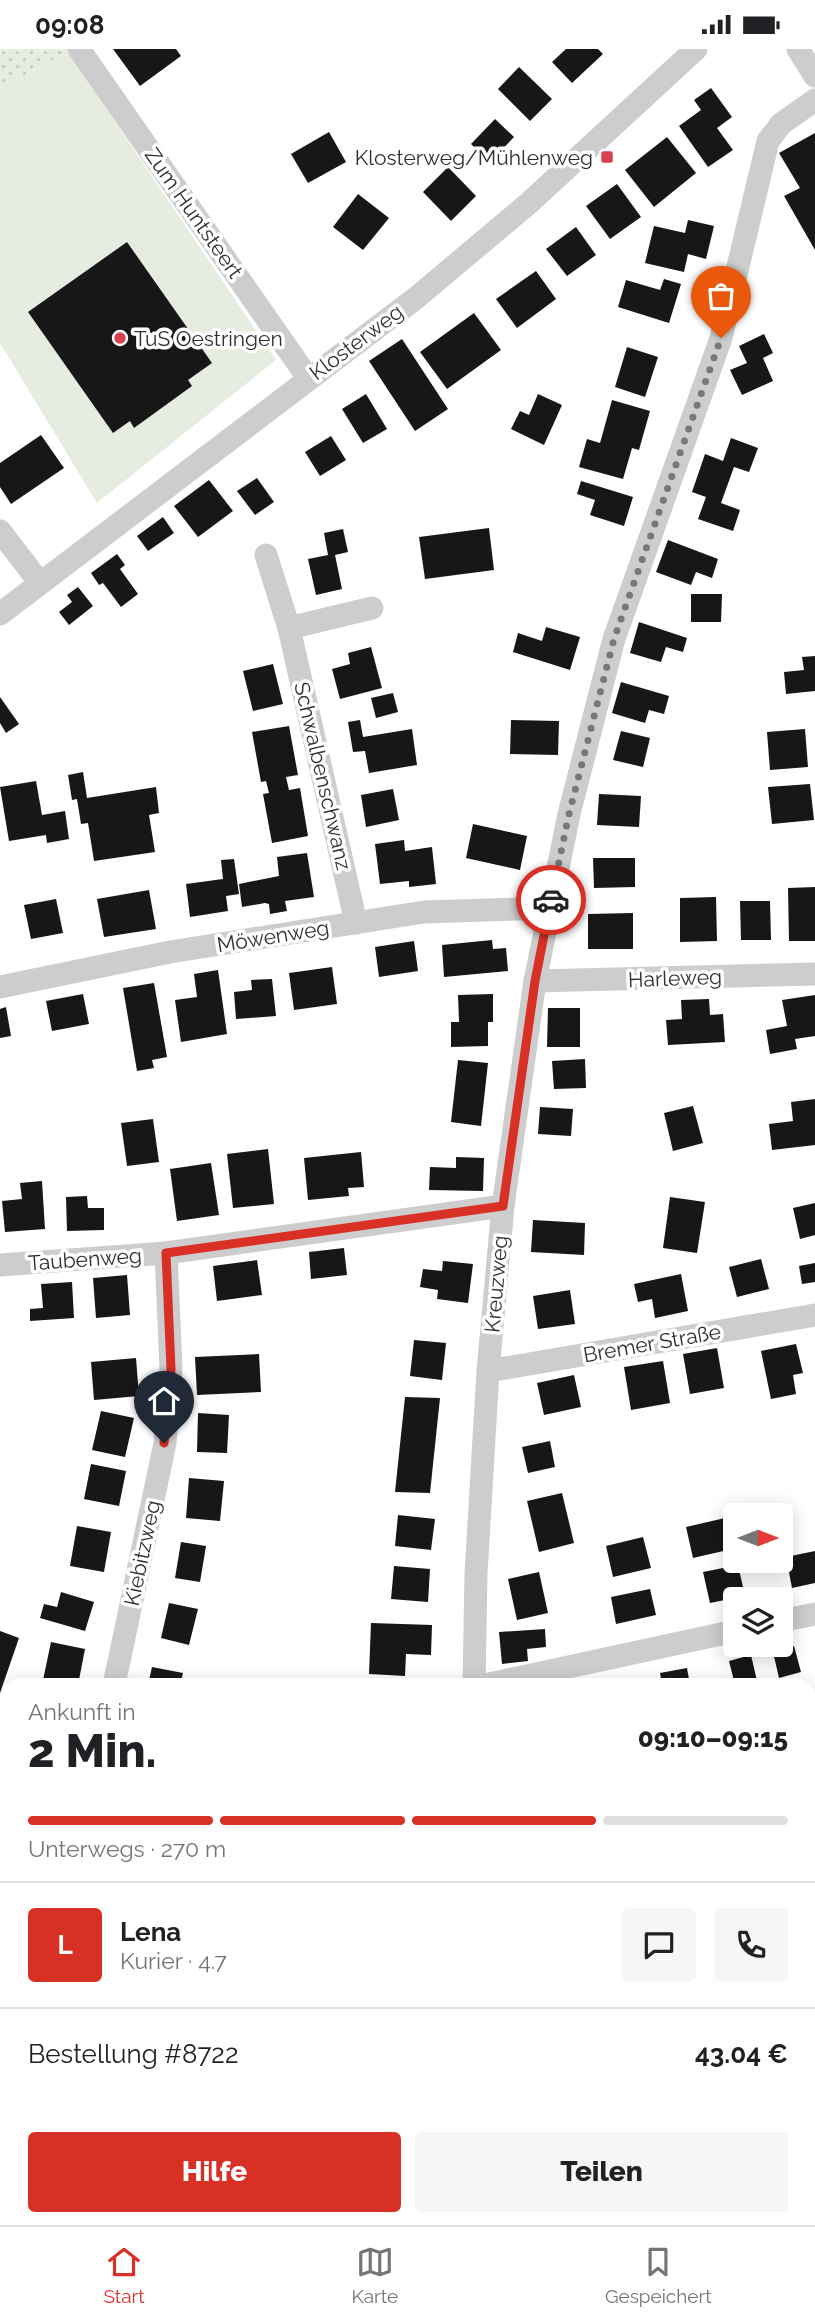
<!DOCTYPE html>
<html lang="de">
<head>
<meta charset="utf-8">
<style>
  :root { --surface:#fff; --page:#f6f6f6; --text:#202124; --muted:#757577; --line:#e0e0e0; --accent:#d93025 }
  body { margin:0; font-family:Raleway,sans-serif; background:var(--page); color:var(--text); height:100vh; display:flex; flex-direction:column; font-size:26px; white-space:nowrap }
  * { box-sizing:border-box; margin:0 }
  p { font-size:23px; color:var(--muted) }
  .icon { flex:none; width:38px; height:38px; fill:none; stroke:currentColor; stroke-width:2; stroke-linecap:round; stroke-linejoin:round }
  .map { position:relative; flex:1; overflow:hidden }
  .side { position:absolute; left:0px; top:1629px; width:816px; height:548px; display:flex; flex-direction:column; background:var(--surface); border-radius:21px 21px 0 0; box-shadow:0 4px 18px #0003 }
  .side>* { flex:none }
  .needle { width:46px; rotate:90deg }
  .controls { position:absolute; left:723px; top:1454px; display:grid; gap:14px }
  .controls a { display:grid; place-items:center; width:70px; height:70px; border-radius:7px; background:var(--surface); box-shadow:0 4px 18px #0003; font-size:35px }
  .pin { position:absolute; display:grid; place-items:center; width:60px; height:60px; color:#fff; margin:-72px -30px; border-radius:50% 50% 50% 0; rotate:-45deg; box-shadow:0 0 7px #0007 }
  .pin .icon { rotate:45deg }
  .courier { position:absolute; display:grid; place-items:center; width:70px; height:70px; margin:-35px; border:5px solid #d93025; border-radius:50%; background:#fff; color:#222; box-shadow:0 2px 9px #0007 }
  .head em { font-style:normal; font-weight:800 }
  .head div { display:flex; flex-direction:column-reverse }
  .head { display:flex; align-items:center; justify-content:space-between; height:119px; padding:0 28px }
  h1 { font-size:46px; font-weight:800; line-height:52px }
  .bar { display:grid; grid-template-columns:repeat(4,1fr); gap:10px 7px; align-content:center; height:84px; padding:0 28px }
  .bar i { height:9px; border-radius:5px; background:var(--line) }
  .bar .current { background:var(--accent) }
  .bar p { grid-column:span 4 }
  .line { display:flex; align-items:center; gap:18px; padding:0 28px; border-top:2px solid var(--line) }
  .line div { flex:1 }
  .round { display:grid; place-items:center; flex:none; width:74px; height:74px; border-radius:7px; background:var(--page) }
  .cta { display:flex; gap:14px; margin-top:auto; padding:14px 28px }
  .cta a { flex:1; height:80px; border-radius:7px; background:var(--accent); color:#fff; font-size:28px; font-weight:800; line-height:80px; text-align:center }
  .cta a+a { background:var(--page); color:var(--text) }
  .status { display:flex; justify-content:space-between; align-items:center; height:49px; padding:0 35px; background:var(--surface); direction:ltr }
  .status svg { height:19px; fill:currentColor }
  .tab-bar { display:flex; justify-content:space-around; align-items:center; height:98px; border-top:2px solid var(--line); background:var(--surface); font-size:19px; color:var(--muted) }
  .tab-bar a { display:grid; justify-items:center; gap:4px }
  .tab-bar .current { color:var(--accent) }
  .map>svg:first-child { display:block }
  .park { fill:url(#park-dots) }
  .garden { fill:#e6ecdf }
  .building { fill:#171717 }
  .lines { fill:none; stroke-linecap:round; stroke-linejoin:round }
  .minor { stroke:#cdcdcd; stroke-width:23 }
  .done { stroke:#787878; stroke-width:7; stroke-dasharray:0 12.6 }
  .route { stroke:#d93025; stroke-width:9 }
  .poi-dot { fill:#d93f51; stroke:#fff; stroke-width:2.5 }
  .labels { text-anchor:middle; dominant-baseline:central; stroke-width:7; stroke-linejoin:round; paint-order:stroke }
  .poi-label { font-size:21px; fill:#303030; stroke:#fff; text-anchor:end }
  .street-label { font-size:21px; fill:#303030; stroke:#fff }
</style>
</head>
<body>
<div class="status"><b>09:08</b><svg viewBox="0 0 49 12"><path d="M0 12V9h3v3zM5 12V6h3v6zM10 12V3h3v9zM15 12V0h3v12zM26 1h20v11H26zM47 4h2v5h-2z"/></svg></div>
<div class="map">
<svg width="815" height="2176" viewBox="0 0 815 2176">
  <defs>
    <pattern id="park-dots" width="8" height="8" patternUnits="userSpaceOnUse" patternTransform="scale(1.75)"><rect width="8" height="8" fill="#e6ecdf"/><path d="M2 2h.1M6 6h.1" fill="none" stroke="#c6cbc0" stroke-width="1.8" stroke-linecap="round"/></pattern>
  </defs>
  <rect width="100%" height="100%" fill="#fff"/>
  <!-- park -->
  <polygon class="park" points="0,0 74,0 0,39"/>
  <!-- garden -->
  <polygon class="garden" points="68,3 276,311 97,454 0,294 0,39"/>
  <!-- building -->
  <g class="building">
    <polygon points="113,0 176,0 181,7 140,37"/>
    <polygon points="566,0 598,0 603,5 572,34 552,13"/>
    <polygon points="519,18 552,50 530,72 498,40"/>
    <polygon points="711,39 732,68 717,79 733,101 708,118 679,77 701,61 694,51"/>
    <polygon points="495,70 514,88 490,113 471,95"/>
    <polygon points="329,83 346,113 308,134 291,105"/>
    <polygon points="815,84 815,201 784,147 800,139 779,104"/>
    <polygon points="667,88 696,124 654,158 625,121"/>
    <polygon points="448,118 476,147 451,172 423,143"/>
    <polygon points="617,135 641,168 610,190 586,157"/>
    <polygon points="358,145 389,169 363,201 333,178"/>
    <polygon points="688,171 714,177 706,210 688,205 684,223 645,214 654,177 685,184"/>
    <polygon points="576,178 596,206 567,227 546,200"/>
    <polygon points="127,193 212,314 188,331 192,337 134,379 130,372 113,384 28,263"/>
    <polygon points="536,222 556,250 517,279 496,250"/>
    <polygon points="664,230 681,235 669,274 618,258 626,231 660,241"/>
    <polygon points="474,264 501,301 447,340 420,303"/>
    <polygon points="764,285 773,304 763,309 773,332 742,346 730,321 747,314 739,297"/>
    <polygon points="402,290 448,360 415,382 369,312"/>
    <polygon points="627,298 658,308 645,348 615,338"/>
    <polygon points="366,345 387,380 363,394 342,360"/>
    <polygon points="538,345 562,356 544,396 511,380 520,362 529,366"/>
    <polygon points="612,351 650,362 639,401 632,399 623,430 579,418 587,390 600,394"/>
    <polygon points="41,386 64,419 11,455 0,438 0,414"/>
    <polygon points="331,387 346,411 320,427 305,403"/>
    <polygon points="731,389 758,399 749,423 734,418 721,454 740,461 733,482 698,470 706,448 692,443 705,405 723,412"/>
    <polygon points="257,429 274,453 255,466 237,442"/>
    <polygon points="209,431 233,462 198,488 174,457"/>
    <polygon points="581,432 633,448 624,477 590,466 595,451 577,445"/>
    <polygon points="163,468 174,484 148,502 137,487"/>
    <polygon points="489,479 494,521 425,530 419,488"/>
    <polygon points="343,480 348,503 335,506 342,540 316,546 308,510 328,506 324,484"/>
    <polygon points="668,491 718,510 712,529 696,523 691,536 656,523"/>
    <polygon points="117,505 125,516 120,520 138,545 121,558 103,534 99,536 91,524"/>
    <polygon points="78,538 93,557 69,576 59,563 72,553 67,546"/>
    <polygon points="691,545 722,545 721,573 691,573"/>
    <polygon points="639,573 687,589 683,603 666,598 661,613 630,604"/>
    <polygon points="546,578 580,588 570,621 513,603 518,584 542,592"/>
    <polygon points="371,598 382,639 340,650 332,620 350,615 348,604"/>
    <polygon points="815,607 815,642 786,645 784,623 804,621 802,608"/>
    <polygon points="273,615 283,655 253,662 243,622"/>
    <polygon points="621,633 669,647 664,665 649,661 645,674 612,664"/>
    <polygon points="393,644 398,663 376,669 371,649"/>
    <polygon points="0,648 19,675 6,684 0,674"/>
    <polygon points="360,671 363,688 412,680 417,716 369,724 365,702 353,703 348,673"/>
    <polygon points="511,671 559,672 558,706 510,705"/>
    <polygon points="289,677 298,726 286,728 289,741 300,739 308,787 272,794 263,745 269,744 266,732 261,733 252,683"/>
    <polygon points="805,680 808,718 770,721 767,683"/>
    <polygon points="621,682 650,689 643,718 613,711"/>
    <polygon points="83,723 87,749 156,738 159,764 149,766 155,803 94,812 88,774 81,775 77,750 72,751 68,726"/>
    <polygon points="36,732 42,766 65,762 69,790 47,794 46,786 9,792 0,738"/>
    <polygon points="810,735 814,771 772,775 768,738"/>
    <polygon points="393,740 399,771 366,778 361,746"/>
    <polygon points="599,745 641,747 639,778 597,776"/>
    <polygon points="473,775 527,787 520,821 466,809"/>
    <polygon points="404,791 405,802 432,798 436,835 409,838 409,832 380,835 375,795"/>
    <polygon points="307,804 314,848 285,852 287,862 270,865 269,855 265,854 242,858 239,835 279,827 277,808"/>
    <polygon points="593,809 635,809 635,838 594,839"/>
    <polygon points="234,810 239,845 226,847 228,862 190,868 186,835 223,830 221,811"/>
    <polygon points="815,838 815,892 789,892 788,839"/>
    <polygon points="149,841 156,880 104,888 97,850"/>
    <polygon points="716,848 717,892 680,893 680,849"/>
    <polygon points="56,850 63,884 31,890 24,856"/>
    <polygon points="740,852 770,852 771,891 741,891"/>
    <polygon points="633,864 633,900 588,900 588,865"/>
    <polygon points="492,891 493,900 506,899 508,922 444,928 442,896"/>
    <polygon points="414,892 418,922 379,928 375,898"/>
    <polygon points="332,918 337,955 294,961 289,924"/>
    <polygon points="218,921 227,985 181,993 175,951 197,948 194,925"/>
    <polygon points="272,930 276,967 236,970 234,943 252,941 251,931"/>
    <polygon points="154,934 167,1008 152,1011 154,1019 137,1022 123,939"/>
    <polygon points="83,945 89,975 52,982 46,952"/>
    <polygon points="493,945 493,973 488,973 488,997 451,998 451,973 459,973 458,946"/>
    <polygon points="815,946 815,987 795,990 797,1000 770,1005 766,981 787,977 782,951"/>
    <polygon points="709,950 710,966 723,965 725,993 668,996 666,971 682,970 681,951"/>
    <polygon points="6,958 11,987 0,989 0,960"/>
    <polygon points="548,959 580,959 580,998 547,998"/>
    <polygon points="585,1010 586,1039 554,1040 552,1012"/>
    <polygon points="458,1011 488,1014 481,1077 451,1073"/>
    <polygon points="815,1050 815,1096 772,1101 769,1075 793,1072 791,1053"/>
    <polygon points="693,1057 703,1094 673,1102 664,1064"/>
    <polygon points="540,1058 573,1060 571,1087 538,1085"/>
    <polygon points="153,1070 159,1113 127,1117 121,1074"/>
    <polygon points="268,1100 274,1155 233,1159 227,1105"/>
    <polygon points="361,1103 364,1138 348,1139 349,1147 308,1151 304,1109"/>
    <polygon points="456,1108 484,1109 483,1142 429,1141 430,1118 456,1119"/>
    <polygon points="211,1114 219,1166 177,1172 170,1120"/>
    <polygon points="42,1132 45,1180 5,1183 2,1152 22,1150 20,1134"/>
    <polygon points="87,1147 88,1159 104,1159 104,1181 67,1182 66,1148"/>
    <polygon points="670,1148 705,1153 697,1204 663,1199"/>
    <polygon points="815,1154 815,1186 800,1190 793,1159"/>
    <polygon points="533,1171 585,1174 584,1206 531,1203"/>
    <polygon points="344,1199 347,1226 311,1230 309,1203"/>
    <polygon points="761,1210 769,1240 737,1248 729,1218"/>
    <polygon points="257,1211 262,1246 217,1252 213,1217"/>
    <polygon points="443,1212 473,1215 468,1254 437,1250 438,1241 420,1238 423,1220 442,1222"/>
    <polygon points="815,1214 815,1233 802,1235 799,1217"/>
    <polygon points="681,1225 688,1262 655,1269 652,1250 638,1253 634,1235"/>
    <polygon points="127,1226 130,1266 96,1269 93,1229"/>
    <polygon points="72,1233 74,1269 30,1272 30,1260 43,1259 41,1235"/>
    <polygon points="570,1241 575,1275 538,1280 533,1247"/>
    <polygon points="414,1291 446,1294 442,1331 410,1327"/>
    <polygon points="796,1295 803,1324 793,1326 796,1345 771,1350 761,1302"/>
    <polygon points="717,1299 724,1339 690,1345 683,1305"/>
    <polygon points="259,1305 261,1343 197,1346 195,1308"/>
    <polygon points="136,1309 139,1347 94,1351 91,1313"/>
    <polygon points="663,1312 670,1354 631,1361 624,1318"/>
    <polygon points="574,1326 581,1358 544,1366 537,1334"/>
    <polygon points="405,1348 440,1349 430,1444 395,1443"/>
    <polygon points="101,1362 134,1369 125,1408 92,1401"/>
    <polygon points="198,1364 229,1366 227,1404 197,1403"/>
    <polygon points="550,1392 555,1418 528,1424 522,1398"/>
    <polygon points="91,1415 126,1422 119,1457 84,1450"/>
    <polygon points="189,1429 224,1432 220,1472 186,1469"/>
    <polygon points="562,1444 574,1494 539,1503 527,1452"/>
    <polygon points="398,1466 435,1470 431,1501 395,1497"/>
    <polygon points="725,1469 732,1500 693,1509 686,1478"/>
    <polygon points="77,1477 111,1483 104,1523 70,1517"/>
    <polygon points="643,1488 651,1519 613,1528 606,1497"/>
    <polygon points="181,1493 206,1497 200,1533 175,1529"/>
    <polygon points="815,1502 815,1534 792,1539 786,1508"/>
    <polygon points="738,1516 745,1547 710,1554 703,1523"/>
    <polygon points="394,1517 430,1520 428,1553 391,1550"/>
    <polygon points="539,1523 548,1564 517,1571 508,1530"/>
    <polygon points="650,1540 656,1566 616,1575 611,1548"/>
    <polygon points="61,1543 94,1553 85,1582 40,1569 44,1555 57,1558"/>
    <polygon points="169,1554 198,1560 189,1596 161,1589"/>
    <polygon points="371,1574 432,1576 431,1606 406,1605 405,1627 369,1625"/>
    <polygon points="545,1580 546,1598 527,1600 528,1612 502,1615 499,1583"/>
    <polygon points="0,1582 19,1589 0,1644"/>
    <polygon points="51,1593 85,1600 78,1636 42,1636"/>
    <polygon points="794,1597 801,1623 779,1629 773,1603"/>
    <polygon points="751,1606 757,1632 735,1636 729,1612"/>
    <polygon points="152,1618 183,1624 180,1636 148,1636"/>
    <polygon points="687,1619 690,1636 662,1636 660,1624"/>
    <polygon points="628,1629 630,1636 602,1636 602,1635"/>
    <rect x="373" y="1633" width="53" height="3"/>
    <polygon points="3,1657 7,1658 7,1711 0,1709 0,1668"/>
    <polygon points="815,1749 815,1780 808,1781 808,1750"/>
    <polygon points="6,1781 7,1781 7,1823 0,1821 0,1804"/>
    <polygon points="0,1887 7,1892 7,1931 3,1936 0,1933"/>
    <polygon points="808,1887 815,1887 815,1931 808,1932"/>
    <polygon points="0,1957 7,1962 7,1966 0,1976"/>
    <polygon points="808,1985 815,1985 815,2020 808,2021"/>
    <polygon points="354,2172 354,2176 326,2176 326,2174"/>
  </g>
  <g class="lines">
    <!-- minor -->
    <g class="minor">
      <polyline points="79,0 308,329"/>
      <polyline points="798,0 815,27"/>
      <polyline points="0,482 40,534"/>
      <polyline points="266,506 289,579"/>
      <polyline points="0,565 416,249 529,154 696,0"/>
      <polyline points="356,874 289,579 372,559"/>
      <polyline points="535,932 815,925"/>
      <polyline points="0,938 170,903 424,863 550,859"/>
      <polyline points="0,1216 166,1204 503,1157"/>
      <polyline points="488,1322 815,1266"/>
      <polyline points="780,1572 815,1565"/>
      <polyline points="114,1636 165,1394 171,1320 166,1204"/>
      <polyline points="474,1636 476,1525 488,1322 503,1157 535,932 569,765 614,590 721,289 768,92 781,75 815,51"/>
      <polyline points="485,1636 735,1582"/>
      <polyline points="0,1749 7,1751"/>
      <polyline points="808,1811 815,1810"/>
      <polyline points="808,1959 815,1958"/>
      <polyline points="0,2094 7,2092"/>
      <polyline points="27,2170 27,2176"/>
      <polyline points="215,2170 216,2176"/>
      <polyline points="479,2170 479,2176"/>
    </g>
  </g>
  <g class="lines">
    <!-- done -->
    <polyline class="done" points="551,851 569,765 614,590 721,289"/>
    <!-- route -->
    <polyline class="route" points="164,1394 171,1320 166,1204 503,1157 535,932 551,851"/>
  </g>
  <!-- markers -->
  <g class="poi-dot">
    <rect x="600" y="101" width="14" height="14" rx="3.5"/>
    <circle cx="120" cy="289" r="7"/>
  </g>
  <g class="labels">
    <!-- poi labels -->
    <g class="poi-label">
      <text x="593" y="108">Klosterweg/Mühlenweg</text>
      <text x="134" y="289" text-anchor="start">TuS Oestringen</text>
    </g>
    <!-- street labels -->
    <g class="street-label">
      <text transform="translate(194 164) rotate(55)">Zum Huntsteert</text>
      <text transform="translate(356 293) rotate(-37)">Klosterweg</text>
      <text transform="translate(323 727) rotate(77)">Schwalbenschwanz</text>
      <text transform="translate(273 887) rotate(-9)">Möwenweg</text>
      <text transform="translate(675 929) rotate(-2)">Harleweg</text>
      <text transform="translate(85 1210) rotate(-4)">Taubenweg</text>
      <text transform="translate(496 1235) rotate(-85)">Kreuzweg</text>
      <text transform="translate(652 1294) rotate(-10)">Bremer Straße</text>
      <text transform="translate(142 1504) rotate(-78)">Kiebitzweg</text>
    </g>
  </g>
</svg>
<div class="controls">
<a><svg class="needle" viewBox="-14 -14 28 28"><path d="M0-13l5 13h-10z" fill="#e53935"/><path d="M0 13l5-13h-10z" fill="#757577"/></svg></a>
<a><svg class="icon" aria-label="layers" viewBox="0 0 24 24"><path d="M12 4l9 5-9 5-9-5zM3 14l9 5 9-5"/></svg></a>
</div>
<div class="pin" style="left:721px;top:289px;background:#ea580c"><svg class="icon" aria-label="bag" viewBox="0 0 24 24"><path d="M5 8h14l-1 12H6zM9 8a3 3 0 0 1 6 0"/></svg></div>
<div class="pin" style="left:164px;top:1394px;background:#1f2937"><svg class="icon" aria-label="home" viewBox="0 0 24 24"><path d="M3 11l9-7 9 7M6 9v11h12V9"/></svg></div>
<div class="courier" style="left:551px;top:851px"><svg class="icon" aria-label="car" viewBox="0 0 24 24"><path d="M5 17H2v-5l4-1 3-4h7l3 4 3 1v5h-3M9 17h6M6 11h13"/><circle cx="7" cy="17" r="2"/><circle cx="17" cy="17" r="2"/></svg></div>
<section class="side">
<div class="head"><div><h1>2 Min.</h1><p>Ankunft in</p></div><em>09:10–09:15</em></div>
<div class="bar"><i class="current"></i><i class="current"></i><i class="current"></i><i></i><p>Unterwegs · 270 m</p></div>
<div class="line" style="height:126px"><b class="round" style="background:var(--accent);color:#fff">L</b><div><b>Lena</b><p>Kurier · 4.7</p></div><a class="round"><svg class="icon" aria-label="chat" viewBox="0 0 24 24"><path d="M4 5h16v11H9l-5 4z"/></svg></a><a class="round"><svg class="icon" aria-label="phone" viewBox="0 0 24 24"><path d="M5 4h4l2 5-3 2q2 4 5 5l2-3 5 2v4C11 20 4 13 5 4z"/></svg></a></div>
<div class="line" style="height:91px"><div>Bestellung #8722</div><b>43.04 €</b></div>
<div class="cta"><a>Hilfe</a><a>Teilen</a></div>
</section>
</div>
<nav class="tab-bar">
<a class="current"><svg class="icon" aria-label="home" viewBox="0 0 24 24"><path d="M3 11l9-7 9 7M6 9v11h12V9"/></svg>Start</a>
<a><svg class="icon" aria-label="map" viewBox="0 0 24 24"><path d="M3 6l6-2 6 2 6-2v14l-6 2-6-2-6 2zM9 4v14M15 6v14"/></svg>Karte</a>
<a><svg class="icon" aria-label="saved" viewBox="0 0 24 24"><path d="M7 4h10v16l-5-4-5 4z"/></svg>Gespeichert</a>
</nav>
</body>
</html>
